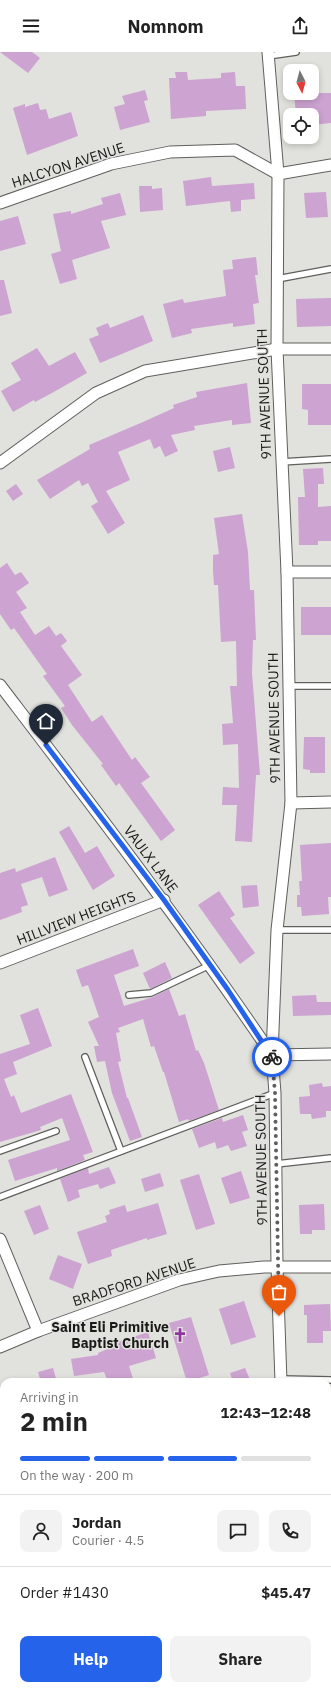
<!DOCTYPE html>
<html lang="en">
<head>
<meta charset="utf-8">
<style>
  :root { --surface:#fff; --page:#f2f2f2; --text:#222; --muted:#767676; --line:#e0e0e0; --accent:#2563eb }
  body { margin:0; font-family:"IBM Plex Sans",sans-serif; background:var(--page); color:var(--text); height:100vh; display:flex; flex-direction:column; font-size:15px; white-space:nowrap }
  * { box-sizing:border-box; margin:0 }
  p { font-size:13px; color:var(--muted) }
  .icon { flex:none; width:22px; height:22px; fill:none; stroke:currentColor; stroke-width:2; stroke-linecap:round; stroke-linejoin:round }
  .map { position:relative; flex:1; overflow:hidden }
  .sheet { position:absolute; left:0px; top:1326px; width:331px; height:312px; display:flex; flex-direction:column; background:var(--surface); border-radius:12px 12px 0 0; box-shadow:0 2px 6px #0003 }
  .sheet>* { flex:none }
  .needle { width:26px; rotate:174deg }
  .tools { position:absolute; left:283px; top:12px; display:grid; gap:8px }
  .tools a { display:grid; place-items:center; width:36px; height:36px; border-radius:8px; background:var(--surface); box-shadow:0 2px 6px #0003; font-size:20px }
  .pin { position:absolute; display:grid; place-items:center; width:34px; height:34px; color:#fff; margin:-41px -17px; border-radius:50% 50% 50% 0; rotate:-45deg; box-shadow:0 0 4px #0007 }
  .pin .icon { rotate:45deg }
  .courier { position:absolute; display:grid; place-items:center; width:40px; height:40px; margin:-20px; border:3px solid #2563eb; border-radius:50%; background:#fff; color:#222; box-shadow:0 1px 5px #0007 }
  .summary em { font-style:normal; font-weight:700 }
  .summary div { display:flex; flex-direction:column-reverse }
  .summary { display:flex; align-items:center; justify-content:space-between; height:68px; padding:0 20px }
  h1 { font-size:26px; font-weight:700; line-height:30px }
  .bar { display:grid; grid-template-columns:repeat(4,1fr); gap:6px 4px; align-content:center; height:48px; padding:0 20px }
  .bar i { height:5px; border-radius:3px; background:var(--line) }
  .bar .selected { background:var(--accent) }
  .bar p { grid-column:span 4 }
  .line { display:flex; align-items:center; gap:10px; padding:0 20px; border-top:1px solid var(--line) }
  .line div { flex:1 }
  .round { display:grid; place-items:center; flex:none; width:42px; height:42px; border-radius:8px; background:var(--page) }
  .primary-button { display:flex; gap:8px; margin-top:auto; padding:8px 20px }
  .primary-button a { flex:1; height:46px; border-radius:8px; background:var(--accent); color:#fff; font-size:16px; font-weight:700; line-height:46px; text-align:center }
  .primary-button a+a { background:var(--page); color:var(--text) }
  header { display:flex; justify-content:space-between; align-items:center; height:52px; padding:0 20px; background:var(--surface); font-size:18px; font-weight:700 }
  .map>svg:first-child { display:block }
  .building { fill:#cda3d1 }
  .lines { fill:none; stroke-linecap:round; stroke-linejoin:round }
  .service-casing { stroke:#5f5f5c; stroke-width:8 }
  .minor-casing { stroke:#5f5f5c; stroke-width:13 }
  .service { stroke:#fff; stroke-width:5.5 }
  .minor { stroke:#fff; stroke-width:11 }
  .done { stroke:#5f5f5c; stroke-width:4; stroke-dasharray:0 7.2 }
  .route { stroke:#2563eb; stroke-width:5 }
  .labels { text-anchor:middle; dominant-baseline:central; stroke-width:3; stroke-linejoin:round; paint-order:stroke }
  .street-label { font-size:14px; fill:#191917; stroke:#e1e1dd }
  .poi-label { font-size:14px; font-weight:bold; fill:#191917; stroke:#e1e1dd; text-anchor:end }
</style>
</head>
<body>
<header><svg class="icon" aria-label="menu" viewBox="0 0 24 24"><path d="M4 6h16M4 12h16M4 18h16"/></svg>Nomnom<svg class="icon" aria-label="share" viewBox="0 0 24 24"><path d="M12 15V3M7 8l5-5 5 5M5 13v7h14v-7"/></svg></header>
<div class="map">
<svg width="331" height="1638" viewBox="0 0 331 1638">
  <rect width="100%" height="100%" fill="#e1e1dd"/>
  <!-- building -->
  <g class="building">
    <polygon points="0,0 32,0 40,6 28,21"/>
    <polygon points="175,20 187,20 188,28 221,26 221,21 235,20 236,34 245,34 246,57 206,59 206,64 171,67 169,26 176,26"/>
    <polygon points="145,38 148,48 144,49 150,70 120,78 114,55 125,52 122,44"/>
    <polygon points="294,41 331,41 331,71 312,73 312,63 296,63"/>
    <polygon points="38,51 40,58 46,57 49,67 71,60 78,84 27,103 13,56 25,52 25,55"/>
    <polygon points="211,125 212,134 254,131 255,147 241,148 241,159 231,160 230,149 186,154 183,129"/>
    <polygon points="139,134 152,134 152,137 162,136 163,158 140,160"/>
    <polygon points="326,140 328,165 306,166 304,141"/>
    <polygon points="120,141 126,163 101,169 110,196 72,208 77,227 60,232 51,202 61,199 53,162 71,159 71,162 103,152 101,146"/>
    <polygon points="18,164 26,192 0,199 0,169"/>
    <polygon points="256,205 258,223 255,223 259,251 253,252 255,272 233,275 233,271 191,277 192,281 172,286 163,252 183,247 184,251 226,244 223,218 233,217 232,208"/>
    <polygon points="0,228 4,228 12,261 0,264"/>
    <polygon points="331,246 331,274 297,275 296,247"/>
    <polygon points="143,263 153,289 100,311 89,287 99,283 96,276 108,271 110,276"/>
    <polygon points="37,296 49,314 75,300 87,321 52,341 35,350 34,348 13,360 1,339 21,328 11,311"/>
    <polygon points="247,331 251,371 232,373 232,368 194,374 195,378 171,383 178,399 165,405 160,394 154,397 150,387 118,400 130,428 106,439 125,471 108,482 91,454 98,450 88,431 82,434 79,428 50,447 37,428 90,397 89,393 143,370 174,356 173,353 197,345 196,340"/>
    <polygon points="302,332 331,332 331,373 308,373 308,358 302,357"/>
    <polygon points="230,395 235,416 218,420 213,399"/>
    <polygon points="323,416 324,432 318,432 318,455 331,454 331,489 318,489 318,493 299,493 298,445 305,445 303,417"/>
    <polygon points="16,432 23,442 13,449 6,439"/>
    <polygon points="242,462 248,500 250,538 254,538 256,588 253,588 252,621 260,723 256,723 252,790 235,789 237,753 222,753 223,735 239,736 238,692 223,693 222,672 233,671 230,634 237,634 236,589 221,590 218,533 214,533 213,519 213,503 219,502 214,466"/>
    <polygon points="7,511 15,523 21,520 29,531 16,540 27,556 20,560 35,583 49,574 56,584 61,581 67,589 61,594 82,623 68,633 92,670 102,663 132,708 135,705 150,725 141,731 175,778 161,789 119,731 116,734 101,713 103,712 72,673 61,656 65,654 43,624 47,622 14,576 11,578 0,562 0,516"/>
    <rect x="301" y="555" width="30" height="28"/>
    <polygon points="304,685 325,685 325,721 310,721 310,718 303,717"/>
    <polygon points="69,774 85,801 97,794 115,824 93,838 59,780"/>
    <polygon points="331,791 331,845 328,845 329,862 302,864 301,855 297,855 297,843 300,843 299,829 302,829 300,793"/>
    <polygon points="55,805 68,838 49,845 42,825 21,832 28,853 21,855 22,860 0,868 0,821 15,816 16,820"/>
    <polygon points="257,833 259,854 243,856 241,834"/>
    <polygon points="219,839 235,863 230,866 255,901 240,912 198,853"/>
    <polygon points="133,897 139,914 114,923 124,954 153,945 169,937 179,964 185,962 196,999 198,998 204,1011 219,1058 189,1069 188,1067 179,1070 164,1020 163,1020 154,994 151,995 143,967 118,976 120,980 116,981 121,1009 118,1010 127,1046 128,1046 142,1085 130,1089 112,1041 105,1009 97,1010 94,994 99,994 88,970 99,965 88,933 82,935 76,918"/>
    <polygon points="165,910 172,926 150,937 143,921"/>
    <polygon points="316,943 317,950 331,950 331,963 293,964 292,944"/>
    <polygon points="38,956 52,994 13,1010 17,1022 4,1027 11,1045 14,1043 21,1061 71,1042 93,1100 83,1103 85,1108 57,1119 57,1116 15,1129 8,1108 70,1088 62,1066 40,1075 41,1078 0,1090 0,1002 30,992 20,963"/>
    <polygon points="322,1031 323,1035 331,1034 331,1059 326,1059 326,1065 312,1067 311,1062 300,1062 299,1045 310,1044 309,1033"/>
    <polygon points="243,1063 248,1078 242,1080 247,1094 231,1099 228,1093 217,1097 215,1090 199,1096 192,1077 222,1066 223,1070"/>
    <polygon points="109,1115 116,1131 100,1137 98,1132 78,1138 80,1145 68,1150 60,1127 88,1116 89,1122"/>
    <polygon points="241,1119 250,1146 230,1152 221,1126"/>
    <polygon points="160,1121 164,1134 145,1140 141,1127"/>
    <polygon points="199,1122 215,1172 196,1178 180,1128"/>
    <polygon points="158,1151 167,1182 147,1188 147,1186 111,1198 112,1204 88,1212 77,1180 107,1170 105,1164 110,1162 109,1158 125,1153 127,1160"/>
    <polygon points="324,1152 325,1178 312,1178 312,1182 300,1182 299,1153"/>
    <polygon points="40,1153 49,1177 34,1183 24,1159"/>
    <polygon points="58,1203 82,1212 73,1237 49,1227"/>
    <polygon points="244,1249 256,1285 231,1293 219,1257"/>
    <polygon points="330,1252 331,1279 323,1279 323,1291 307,1291 307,1263 304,1263 304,1253"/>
    <polygon points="191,1265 209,1323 187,1330 169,1271"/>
    <polygon points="148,1280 156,1306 129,1314 134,1330 108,1330 104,1320 74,1324 71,1307 98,1303 98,1301 110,1296 109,1293"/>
    <polygon points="53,1316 57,1330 41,1330 38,1320"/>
    <polygon points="245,1316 251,1330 233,1330 230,1321"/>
  </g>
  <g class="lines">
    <defs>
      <g id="service">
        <polyline points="268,4 296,0"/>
        <polyline points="277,227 331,217"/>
        <polyline points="281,410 331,407"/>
        <polyline points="289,634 331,634"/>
        <polyline points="277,878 331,878"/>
        <polyline points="129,943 151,941 210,913"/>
        <polyline points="85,1005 121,1099"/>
        <polyline points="0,1099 56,1079"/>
        <polyline points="276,1112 331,1106"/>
        <polyline points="0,1145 275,1041"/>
        <polyline points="281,1327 331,1328"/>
        <polyline points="0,1368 4,1369"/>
      </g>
      <g id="minor">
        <polyline points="268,0 278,122 277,297 287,520 291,751 277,878 272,1003 275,1041 277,1214 281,1330"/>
        <polyline points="0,151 111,112 170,100 235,98 278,122 331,113"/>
        <polyline points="0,411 96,341 145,319 277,297 331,297"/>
        <polyline points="287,520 331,520"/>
        <path d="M0,633c93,122 186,243 272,370l59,-1"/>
        <polyline points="291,751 331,750"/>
        <polyline points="0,911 164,848"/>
        <polyline points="0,1187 38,1279"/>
        <polyline points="0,1295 38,1279 179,1228 219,1219 264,1215 331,1215"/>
        <polyline points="327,1437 331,1437"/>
        <polyline points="0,1521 4,1522"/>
        <polyline points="196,1634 201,1638"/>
        <polyline points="286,1634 286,1638"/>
      </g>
    </defs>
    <!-- service casing -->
    <use href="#service" class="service-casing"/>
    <!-- minor casing -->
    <use href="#minor" class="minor-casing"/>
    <!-- service -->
    <use href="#service" class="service"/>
    <!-- minor -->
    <use href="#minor" class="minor"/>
  </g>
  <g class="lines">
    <!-- done -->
    <polyline class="done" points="272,1005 275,1041 279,1264"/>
    <!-- route -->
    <polyline class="route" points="46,693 164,848 228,938 272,1005"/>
  </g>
  <!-- icons -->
  <defs>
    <symbol id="church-bare" viewBox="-9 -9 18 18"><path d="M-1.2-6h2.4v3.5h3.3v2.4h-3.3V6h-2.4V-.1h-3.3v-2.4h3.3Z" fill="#92349d" stroke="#e1e1dd" stroke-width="2.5" paint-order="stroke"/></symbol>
  </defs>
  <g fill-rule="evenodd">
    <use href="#church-bare" x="170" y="1273" width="20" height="20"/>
  </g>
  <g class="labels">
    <!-- street labels -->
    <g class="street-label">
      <text transform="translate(68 113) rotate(-18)">HALCYON AVENUE</text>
      <text transform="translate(264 342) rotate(-92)">9TH AVENUE SOUTH</text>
      <text transform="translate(274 666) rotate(-91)">9TH AVENUE SOUTH</text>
      <text transform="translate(151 807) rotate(53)">VAULX LANE</text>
      <text transform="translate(76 866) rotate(-21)">HILLVIEW HEIGHTS</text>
      <text transform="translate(261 1108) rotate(-91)">9TH AVENUE SOUTH</text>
      <text transform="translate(134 1230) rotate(-18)">BRADFORD AVENUE</text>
    </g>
    <!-- poi labels -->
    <g class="poi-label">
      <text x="169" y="1275">Saint Eli Primitive<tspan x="169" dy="16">Baptist Church</tspan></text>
    </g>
  </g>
</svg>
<div class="tools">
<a><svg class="needle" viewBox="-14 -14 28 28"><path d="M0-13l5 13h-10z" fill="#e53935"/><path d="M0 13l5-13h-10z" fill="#767676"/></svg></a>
<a><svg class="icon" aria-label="locate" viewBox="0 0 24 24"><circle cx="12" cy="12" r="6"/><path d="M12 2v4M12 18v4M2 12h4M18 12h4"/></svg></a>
</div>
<div class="pin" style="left:279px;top:1264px;background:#ea580c"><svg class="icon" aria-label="bag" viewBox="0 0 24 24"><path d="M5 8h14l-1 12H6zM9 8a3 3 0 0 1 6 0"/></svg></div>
<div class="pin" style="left:46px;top:693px;background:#1f2937"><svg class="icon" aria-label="home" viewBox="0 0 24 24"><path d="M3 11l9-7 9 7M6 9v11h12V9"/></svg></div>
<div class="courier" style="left:272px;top:1005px"><svg class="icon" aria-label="bike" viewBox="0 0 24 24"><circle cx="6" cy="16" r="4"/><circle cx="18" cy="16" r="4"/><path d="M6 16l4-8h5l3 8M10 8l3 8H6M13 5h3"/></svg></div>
<section class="sheet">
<div class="summary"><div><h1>2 min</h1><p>Arriving in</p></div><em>12:43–12:48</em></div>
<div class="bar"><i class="selected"></i><i class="selected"></i><i class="selected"></i><i></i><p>On the way · 200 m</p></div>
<div class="line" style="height:72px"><a class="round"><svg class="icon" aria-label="person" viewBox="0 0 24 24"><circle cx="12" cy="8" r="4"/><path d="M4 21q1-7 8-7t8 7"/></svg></a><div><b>Jordan</b><p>Courier · 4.5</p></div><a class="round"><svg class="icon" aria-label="chat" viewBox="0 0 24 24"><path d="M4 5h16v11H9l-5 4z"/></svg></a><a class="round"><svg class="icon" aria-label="phone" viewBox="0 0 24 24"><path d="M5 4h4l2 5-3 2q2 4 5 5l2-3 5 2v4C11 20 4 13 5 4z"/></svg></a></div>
<div class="line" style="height:52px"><div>Order #1430</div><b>$45.47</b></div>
<div class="primary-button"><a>Help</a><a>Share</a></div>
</section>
</div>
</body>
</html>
